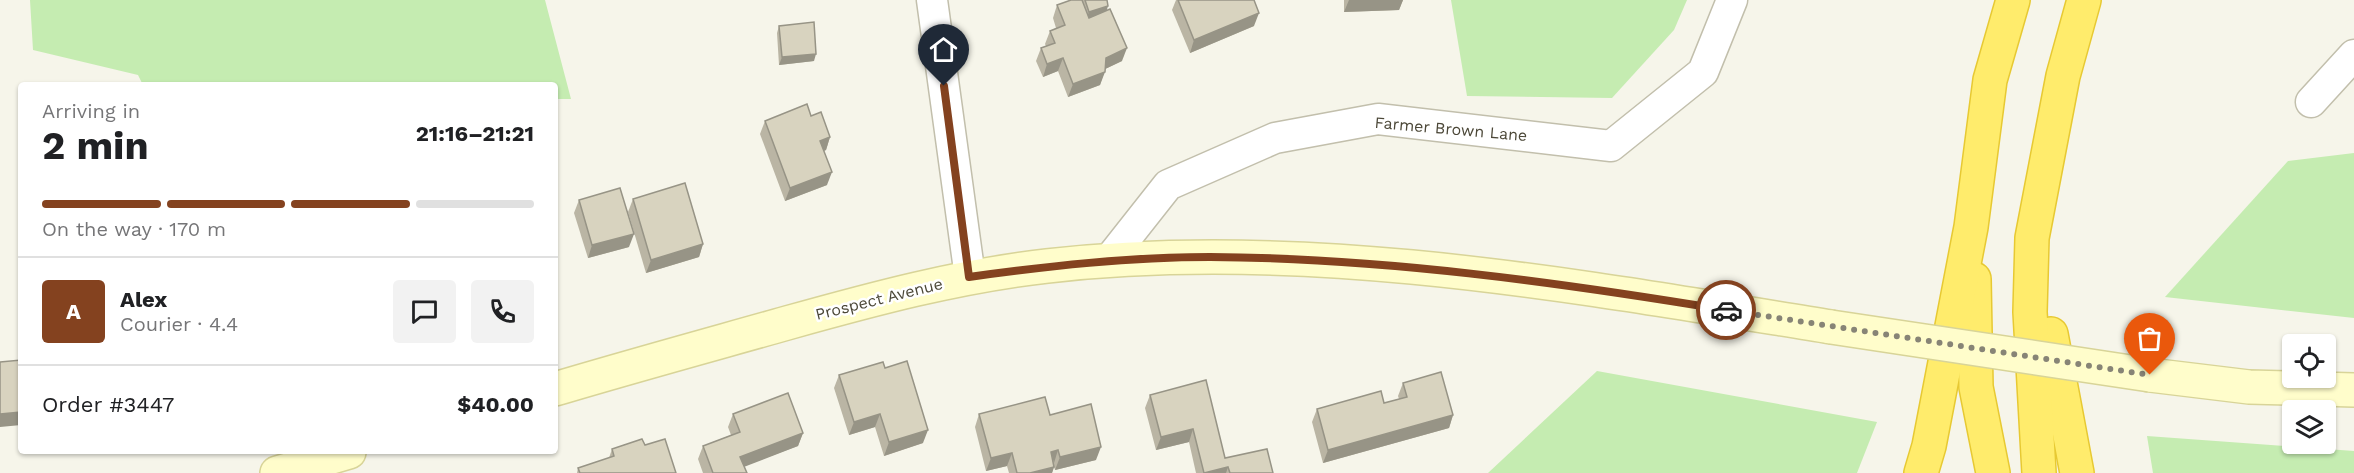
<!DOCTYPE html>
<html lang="en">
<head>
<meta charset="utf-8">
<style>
  :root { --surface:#fff; --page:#f2f2f2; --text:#202124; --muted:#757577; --line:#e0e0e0; --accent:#84421f }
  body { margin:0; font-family:"Work Sans",sans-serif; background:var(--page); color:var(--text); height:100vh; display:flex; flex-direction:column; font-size:22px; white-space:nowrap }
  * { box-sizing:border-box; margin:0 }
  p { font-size:20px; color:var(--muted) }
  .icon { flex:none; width:33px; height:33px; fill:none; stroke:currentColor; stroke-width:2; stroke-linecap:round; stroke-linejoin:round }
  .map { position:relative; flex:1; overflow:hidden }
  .panel { position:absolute; left:18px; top:82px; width:540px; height:372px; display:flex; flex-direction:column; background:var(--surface); border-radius:6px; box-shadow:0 2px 4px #0004 }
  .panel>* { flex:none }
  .tools { position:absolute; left:2282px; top:334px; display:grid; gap:12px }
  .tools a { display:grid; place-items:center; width:54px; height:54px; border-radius:6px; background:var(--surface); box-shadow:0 2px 4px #0004; font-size:30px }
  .pin { position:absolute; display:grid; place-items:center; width:51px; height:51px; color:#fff; margin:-62px -26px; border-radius:50% 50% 50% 0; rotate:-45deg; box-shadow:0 0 6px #0007 }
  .pin .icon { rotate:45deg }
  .courier { position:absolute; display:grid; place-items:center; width:60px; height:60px; margin:-30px; border:4px solid #84421f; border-radius:50%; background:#fff; color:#222; box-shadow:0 2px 8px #0007 }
  .overview em { font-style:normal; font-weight:700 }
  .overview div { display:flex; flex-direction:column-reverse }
  .overview { display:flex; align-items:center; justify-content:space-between; height:102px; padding:0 24px }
  h1 { font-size:39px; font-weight:700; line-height:45px }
  .bar { display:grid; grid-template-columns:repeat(4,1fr); gap:9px 6px; align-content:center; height:72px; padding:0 24px }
  .bar i { height:8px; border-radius:4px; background:var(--line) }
  .bar .active { background:var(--accent) }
  .bar p { grid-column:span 4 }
  .line { display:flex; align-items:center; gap:15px; padding:0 24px; border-top:2px solid var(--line) }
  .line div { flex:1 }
  .round { display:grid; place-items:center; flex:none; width:63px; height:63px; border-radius:6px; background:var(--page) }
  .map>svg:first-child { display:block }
  .green { fill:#c5ecb1 }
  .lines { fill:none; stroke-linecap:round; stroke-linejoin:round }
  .street-casing { stroke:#c2bfac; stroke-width:33 }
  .secondary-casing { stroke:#d8d498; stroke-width:36 }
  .highway-casing { stroke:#e7c933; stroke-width:36 }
  .street { stroke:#fff; stroke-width:30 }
  .secondary { stroke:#fffdcb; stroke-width:33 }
  .highway { stroke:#ffec6c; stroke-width:33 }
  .secondary-bridge-casing { stroke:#d8d498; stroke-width:36; stroke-linecap:butt }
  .secondary-bridge { stroke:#fffdcb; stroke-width:33 }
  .wall { fill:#bab5a4 }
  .shaded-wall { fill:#979486 }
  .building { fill:#d8d3bf; stroke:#979486; stroke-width:1.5 }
  .done { stroke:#878476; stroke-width:6; stroke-dasharray:0 10.8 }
  .route { stroke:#84421f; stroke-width:8 }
  .labels { text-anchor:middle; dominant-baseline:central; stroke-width:5; stroke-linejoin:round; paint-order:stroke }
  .street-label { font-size:16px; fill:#4b4737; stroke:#fff }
</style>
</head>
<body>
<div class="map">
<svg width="2354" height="473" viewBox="0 0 2354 473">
  <rect width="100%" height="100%" fill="#f6f5ea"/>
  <!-- green -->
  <g class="green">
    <polygon points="30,0 545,0 571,99 555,99 555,86 143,85 138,75 33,50"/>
    <polygon points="1451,0 1687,0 1674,30 1612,98 1467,96"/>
    <polygon points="2354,153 2354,318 2165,297 2288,161"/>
    <polygon points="1597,371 1877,422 1857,473 1488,473"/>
    <polygon points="2147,436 2354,451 2354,473 2153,473"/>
  </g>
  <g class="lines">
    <defs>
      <g id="street">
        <polyline points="932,0 970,277"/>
        <polyline points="2311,102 2354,55"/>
        <polyline points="1108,261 1168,185 1275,138 1378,119 1611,146 1703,72 1732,0"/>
      </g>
      <g id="secondary">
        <polyline points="2150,375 2249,387 2354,390"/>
        <path d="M555,389c77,-23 154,-44 232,-66 86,-24 171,-47 260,-57 258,-30 530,20 784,61"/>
        <polyline points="277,473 349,452"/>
      </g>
      <g id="highway">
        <polyline points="1974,279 1976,387 1993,473"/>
        <polyline points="2051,334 2077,473"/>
        <polyline points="1921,473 1929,446 1971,227 1990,80 2013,0"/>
        <polyline points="2039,473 2030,312 2032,238 2063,76 2084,0"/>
      </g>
    </defs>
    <!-- street casing -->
    <use href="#street" class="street-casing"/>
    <!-- secondary casing -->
    <use href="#secondary" class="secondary-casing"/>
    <!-- highway casing -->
    <use href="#highway" class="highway-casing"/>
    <!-- street -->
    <use href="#street" class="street"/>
    <!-- secondary -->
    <use href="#secondary" class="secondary"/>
    <!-- highway -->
    <use href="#highway" class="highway"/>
    <defs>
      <polyline id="secondary-bridge" points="1831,327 2150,375"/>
    </defs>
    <!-- secondary-bridge casing -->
    <use href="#secondary-bridge" class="secondary-bridge-casing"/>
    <!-- secondary-bridge -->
    <use href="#secondary-bridge" class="secondary-bridge"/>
  </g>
  <!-- wall -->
  <g class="wall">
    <polygon points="1071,0 1107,0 1106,11 1122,61 1105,69 1100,85 1068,97 1058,71 1043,77 1036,61 1041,48 1046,46 1045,44 1050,31 1056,28 1053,18 1057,5"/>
    <polygon points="1176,0 1254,0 1254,26 1190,53 1172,10"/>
    <polygon points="1344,0 1403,0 1399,10 1344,12"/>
    <polygon points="779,26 814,61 779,65 777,33"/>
    <polygon points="765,121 830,137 826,150 824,151 827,185 785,201 760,134"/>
    <polygon points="633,199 703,244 699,257 646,273 628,212"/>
    <polygon points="579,200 629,247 588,258 574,213"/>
    <polygon points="885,368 923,443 884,456 875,427 849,435 834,388 839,375"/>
    <polygon points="1206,380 1225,458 1273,473 1196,473 1189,442 1156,450 1145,408 1150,395"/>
    <polygon points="1403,383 1453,415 1449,428 1323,463 1312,422 1317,409 1384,403 1399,399 1398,396"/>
    <polygon points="733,414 803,433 798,446 744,466 747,473 703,473 698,459 703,446 731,435 728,427"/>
    <polygon points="979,414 1050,415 1096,460 1055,470 1053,464 1054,467 1052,473 1009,473 1007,466 986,471 975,427"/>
    <polygon points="645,445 676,473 577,473 578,468 609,458 612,449"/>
  </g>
  <!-- shaded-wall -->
  <g class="shaded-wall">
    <polygon points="1349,0 1403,0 1399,10 1344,12"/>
    <polygon points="1108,6 1106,13 1086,19 1089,12"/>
    <polygon points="1259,13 1254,26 1190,53 1194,40"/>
    <polygon points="1127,48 1122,61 1101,71 1106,58"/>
    <polygon points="816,54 814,61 779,65 782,57"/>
    <polygon points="1063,58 1058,71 1043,77 1047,64"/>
    <polygon points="1105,72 1100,85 1068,97 1073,84"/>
    <polygon points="830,137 826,150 816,154 820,141"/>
    <polygon points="832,172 827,185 785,201 790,188"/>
    <polygon points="634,234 629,247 588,258 592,245"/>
    <polygon points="703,244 699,257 646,273 651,260"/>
    <polygon points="21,412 21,425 0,427 0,414"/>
    <polygon points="880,414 875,427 849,435 854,422"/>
    <polygon points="1453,415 1449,428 1323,463 1328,450"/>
    <polygon points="1193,429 1189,442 1156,450 1161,437"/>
    <polygon points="928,430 923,443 884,456 889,442"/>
    <polygon points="803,433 798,446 736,470 740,457"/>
    <polygon points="1101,447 1096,460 1055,470 1060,457"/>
    <polygon points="1058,450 1054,463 1051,452"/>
    <polygon points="1012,453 1007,466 986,471 991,458"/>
    <polygon points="1054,467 1052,473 1030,473"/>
    <polygon points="1228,467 1226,473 1205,473"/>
  </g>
  <!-- building -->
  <g class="building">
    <polygon points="1071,0 1082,0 1089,18 1110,9 1127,48 1106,58 1105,72 1073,84 1063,58 1047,64 1041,48 1055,43 1050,31 1065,25 1057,5"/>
    <polygon points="1085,0 1107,0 1108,6 1089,12"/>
    <polygon points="1178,0 1254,0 1259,13 1194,40"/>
    <polygon points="814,22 816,54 782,57 779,26"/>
    <polygon points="807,104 811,116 821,112 830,137 820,141 832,172 790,188 765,121"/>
    <polygon points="685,183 703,244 651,260 633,199"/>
    <polygon points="620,188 634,234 592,245 579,200"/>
    <polygon points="21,360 21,412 0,414 0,362"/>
    <polygon points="907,361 928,430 889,442 880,414 854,422 839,375 883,362 885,368"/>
    <polygon points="1441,372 1453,415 1328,450 1317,409 1381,391 1384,403 1407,397 1403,383"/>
    <polygon points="1206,380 1225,458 1267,449 1273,473 1230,473 1228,467 1204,473 1193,429 1161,437 1150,395"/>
    <polygon points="788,393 803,433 740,457 747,473 713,473 703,446 740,432 733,414"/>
    <polygon points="1045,397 1050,415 1091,404 1101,447 1060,457 1058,450 1051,452 1054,467 1030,473 1017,473 1012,453 991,458 979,414"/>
    <polygon points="642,439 645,445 665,439 676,473 580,473 578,468 614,456 612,449"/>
  </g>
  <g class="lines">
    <!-- done -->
    <polyline class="done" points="1726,310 2150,375"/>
    <!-- route -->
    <path class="route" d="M944,86l25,191c80,-11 160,-20 241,-20 172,1 346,25 516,53"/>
  </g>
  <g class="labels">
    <!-- street labels -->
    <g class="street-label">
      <text transform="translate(1451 129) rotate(5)">Farmer Brown Lane</text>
      <text transform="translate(879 299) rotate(-14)">Prospect Avenue</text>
    </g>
  </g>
</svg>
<div class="tools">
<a><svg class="icon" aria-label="locate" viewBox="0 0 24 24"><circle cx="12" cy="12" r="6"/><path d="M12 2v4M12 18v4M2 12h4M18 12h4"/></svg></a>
<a><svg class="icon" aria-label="layers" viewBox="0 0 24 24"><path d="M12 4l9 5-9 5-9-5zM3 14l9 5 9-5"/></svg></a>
</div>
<div class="pin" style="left:2150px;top:375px;background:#ea580c"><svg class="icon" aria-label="bag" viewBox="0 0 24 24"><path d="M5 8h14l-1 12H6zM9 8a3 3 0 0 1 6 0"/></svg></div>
<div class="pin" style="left:944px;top:86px;background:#1f2937"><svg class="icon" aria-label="home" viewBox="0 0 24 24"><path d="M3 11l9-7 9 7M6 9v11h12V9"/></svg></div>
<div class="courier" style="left:1726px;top:310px"><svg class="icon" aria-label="car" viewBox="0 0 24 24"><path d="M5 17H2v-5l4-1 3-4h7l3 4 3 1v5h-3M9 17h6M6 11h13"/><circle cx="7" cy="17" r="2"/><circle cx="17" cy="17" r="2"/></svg></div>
<section class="panel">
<div class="overview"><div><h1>2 min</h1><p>Arriving in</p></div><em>21:16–21:21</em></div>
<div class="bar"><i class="active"></i><i class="active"></i><i class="active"></i><i></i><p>On the way · 170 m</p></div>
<div class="line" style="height:108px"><b class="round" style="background:var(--accent);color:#fff">A</b><div><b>Alex</b><p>Courier · 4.4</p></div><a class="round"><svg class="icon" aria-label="chat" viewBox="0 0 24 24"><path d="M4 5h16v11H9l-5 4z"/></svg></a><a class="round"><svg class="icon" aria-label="phone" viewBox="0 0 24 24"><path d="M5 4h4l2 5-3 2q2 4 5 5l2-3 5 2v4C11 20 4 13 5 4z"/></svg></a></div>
<div class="line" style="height:78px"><div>Order #3447</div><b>$40.00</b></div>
</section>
</div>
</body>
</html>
